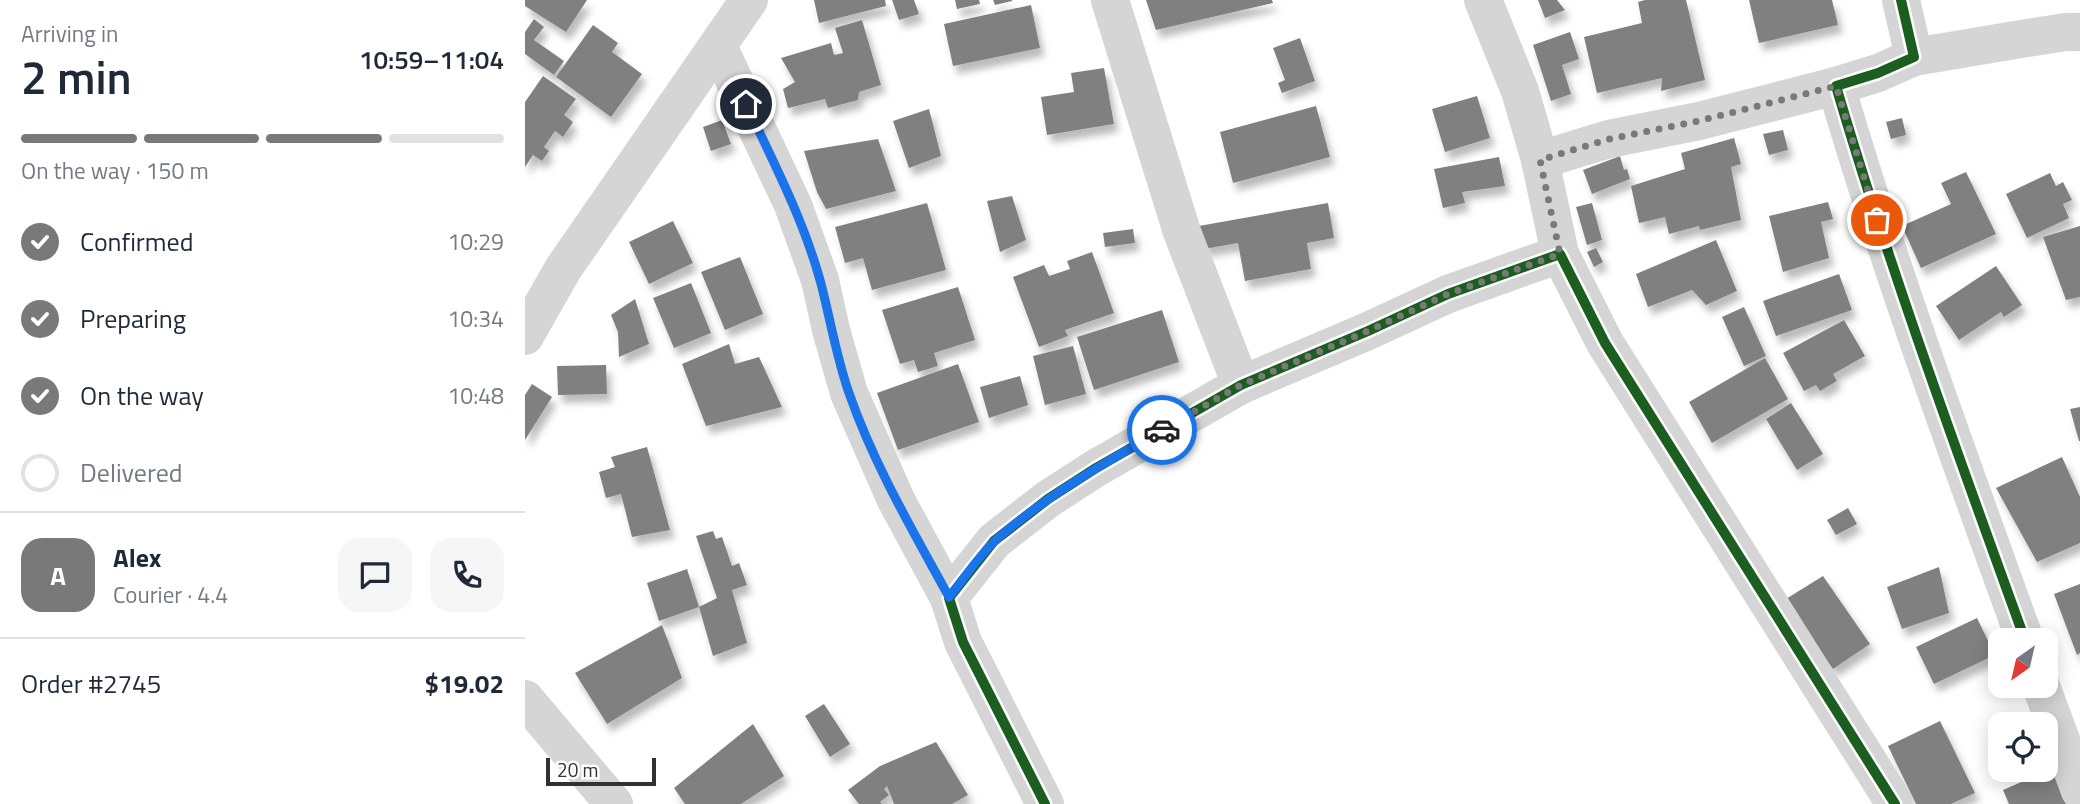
<!DOCTYPE html>
<html lang="en">
<head>
<meta charset="utf-8">
<style>
  :root { --surface:#fff; --page:#f6f6f7; --text:#1f2937; --muted:#747a83; --line:#e0e1e3; --accent:#797979 }
  body { margin:0; font-family:"Titillium Web",sans-serif; background:var(--page); color:var(--text); height:100vh; display:flex; flex-direction:column; font-size:26px; white-space:nowrap }
  * { box-sizing:border-box; margin:0 }
  p { font-size:23px; color:var(--muted) }
  .icon { flex:none; width:38px; height:38px; fill:none; stroke:currentColor; stroke-width:2; stroke-linecap:round; stroke-linejoin:round }
  .map { position:relative; flex:1; overflow:hidden }
  .panel { display:flex; flex-direction:column; background:var(--surface); width:525px }
  .panel>* { flex:none }
  .needle { width:46px; rotate:214deg }
  .tools { position:absolute; left:1463px; top:628px; display:grid; gap:14px }
  .tools a { display:grid; place-items:center; width:70px; height:70px; border-radius:14px; background:var(--surface); box-shadow:0 4px 18px #0003; font-size:35px }
  .scale { position:absolute; left:21px; bottom:18px; width:110px; box-sizing:border-box; padding-left:7px; border:4px solid #313131; border-top:0; font-size:19px; line-height:24px; white-space:nowrap; color:#313131; -webkit-text-stroke:5px #fff; paint-order:stroke }
  .pin { position:absolute; display:grid; place-items:center; width:60px; height:60px; color:#fff; margin:-30px; border:4px solid #fff; border-radius:50%; box-shadow:0 2px 7px #0007 }
  .courier { position:absolute; display:grid; place-items:center; width:70px; height:70px; margin:-35px; border:5px solid #1a73e8; border-radius:50%; background:#fff; color:#222; box-shadow:0 2px 9px #0007 }
  .summary em { font-style:normal; font-weight:600 }
  .summary div { display:flex; flex-direction:column-reverse }
  .summary { display:flex; align-items:center; justify-content:space-between; height:119px; padding:0 21px }
  h1 { font-size:46px; font-weight:600; line-height:52px }
  .bar { display:grid; grid-template-columns:repeat(4,1fr); gap:10px 7px; align-content:center; height:84px; padding:0 21px }
  .bar i { height:9px; border-radius:5px; background:var(--line) }
  .bar .on { background:var(--accent) }
  .bar p { grid-column:span 4 }
  .line { display:flex; align-items:center; gap:18px; padding:0 21px; border-top:2px solid var(--line) }
  .line div { flex:1 }
  .round { display:grid; place-items:center; flex:none; width:74px; height:74px; border-radius:21px; background:var(--page) }
  ol { padding:0 21px; list-style:none }
  li { display:flex; align-items:center; gap:21px; height:77px }
  li p { margin-inline-start:auto }
  li .icon { padding:7px; border-radius:50%; background:var(--accent); color:#fff; stroke-width:4 }
  li:last-child { color:var(--muted) }
  li i { width:38px; height:38px; border:4px solid var(--line); border-radius:50% }
  main { display:flex; flex:1; min-height:0 }
  .map>svg:first-child { display:block }
  .building { fill:#808080; filter:url(#shadow) }
  .lines { fill:none; stroke-linecap:round; stroke-linejoin:round }
  .minor { stroke:#d5d5d5; stroke-width:38 }
  .cycleway-casing { stroke:#fff; stroke-width:15 }
  .cycleway { stroke:#1b5e20; stroke-width:10 }
  .done { stroke:#797979; stroke-width:7; stroke-dasharray:0 12.6 }
  .route { stroke:#1a73e8; stroke-width:9 }
</style>
</head>
<body>
<main>
<section class="panel">
<div class="summary"><div><h1>2 min</h1><p>Arriving in</p></div><em>10:59–11:04</em></div>
<div class="bar"><i class="on"></i><i class="on"></i><i class="on"></i><i></i><p>On the way · 150 m</p></div>
<ol>
<li><svg class="icon" aria-label="check" viewBox="0 0 24 24"><path d="M5 12l5 5 9-10"/></svg>Confirmed<p>10:29</p></li>
<li><svg class="icon" aria-label="check" viewBox="0 0 24 24"><path d="M5 12l5 5 9-10"/></svg>Preparing<p>10:34</p></li>
<li><svg class="icon" aria-label="check" viewBox="0 0 24 24"><path d="M5 12l5 5 9-10"/></svg>On the way<p>10:48</p></li>
<li><i></i>Delivered</li>
</ol>
<div class="line" style="height:126px"><b class="round" style="background:var(--accent);color:#fff">A</b><div><b>Alex</b><p>Courier · 4.4</p></div><a class="round"><svg class="icon" aria-label="chat" viewBox="0 0 24 24"><path d="M4 5h16v11H9l-5 4z"/></svg></a><a class="round"><svg class="icon" aria-label="phone" viewBox="0 0 24 24"><path d="M5 4h4l2 5-3 2q2 4 5 5l2-3 5 2v4C11 20 4 13 5 4z"/></svg></a></div>
<div class="line" style="height:91px"><div>Order #2745</div><b>$19.02</b></div>
</section>
<div class="map">
<svg width="1555" height="804" viewBox="0 0 1555 804">
  <defs>
    <filter id="shadow"><feDropShadow dx="4.5" dy="8" stdDeviation="3.5" flood-color="#0004"/></filter>
  </defs>
  <rect width="100%" height="100%" fill="#fff"/>
  <!-- building -->
  <g class="building">
    <polygon points="0,0 62,0 41,32 0,6"/>
    <polygon points="289,0 360,0 361,6 294,23"/>
    <polygon points="367,0 389,0 394,14 374,20"/>
    <polygon points="430,0 454,0 455,4 432,9"/>
    <polygon points="468,0 487,0 487,1 470,5"/>
    <polygon points="621,0 747,0 748,3 631,30"/>
    <polygon points="1013,0 1032,0 1040,10 1020,18"/>
    <polygon points="1120,0 1161,0 1180,80 1136,91 1137,78 1072,93 1059,37 1117,23 1113,2"/>
    <polygon points="1224,0 1307,0 1313,25 1234,43"/>
    <polygon points="506,5 515,48 428,66 419,24"/>
    <polygon points="9,19 19,27 9,40 39,61 29,75 0,54 0,32"/>
    <polygon points="337,20 356,85 334,92 333,100 303,108 300,99 263,108 258,89 270,82 256,58 306,43 309,55 318,53 310,28"/>
    <polygon points="68,25 93,43 87,52 117,74 86,117 31,77"/>
    <polygon points="1045,32 1054,59 1037,65 1046,94 1026,101 1008,45"/>
    <polygon points="775,38 790,81 757,93 753,83 760,80 748,48"/>
    <polygon points="579,68 589,124 522,135 516,97 549,92 546,73"/>
    <polygon points="18,76 51,99 39,115 48,122 38,137 30,131 19,147 24,151 17,161 8,155 0,167 0,102"/>
    <polygon points="952,96 965,138 920,152 907,109"/>
    <polygon points="791,106 805,157 708,183 695,132"/>
    <polygon points="404,109 416,156 384,168 368,121"/>
    <polygon points="1377,118 1381,135 1366,139 1361,122"/>
    <polygon points="197,120 206,144 186,151 178,127"/>
    <polygon points="1258,130 1263,150 1244,155 1238,134"/>
    <polygon points="1209,138 1216,164 1206,167 1216,220 1175,230 1174,226 1144,234 1140,217 1114,223 1106,186 1160,169 1156,153"/>
    <polygon points="353,139 371,191 301,209 292,192 279,151"/>
    <polygon points="1095,156 1099,170 1102,169 1105,179 1067,194 1058,170"/>
    <polygon points="974,157 980,186 937,192 940,203 918,208 909,169"/>
    <polygon points="1441,172 1471,234 1396,268 1377,226 1426,204 1416,183"/>
    <polygon points="1525,173 1531,186 1538,182 1547,200 1538,204 1544,218 1502,238 1481,194"/>
    <polygon points="487,196 501,240 475,252 462,201"/>
    <polygon points="1303,202 1308,219 1296,222 1304,258 1258,272 1244,216"/>
    <polygon points="402,203 421,270 347,290 338,258 320,263 310,227"/>
    <polygon points="803,203 809,238 782,243 786,269 720,281 713,243 679,249 674,226"/>
    <polygon points="1067,203 1077,240 1062,245 1051,207"/>
    <polygon points="148,221 168,263 124,284 104,242"/>
    <polygon points="1555,226 1555,297 1541,300 1518,237"/>
    <polygon points="608,229 610,243 580,247 578,233"/>
    <polygon points="1191,240 1212,291 1181,305 1167,290 1123,307 1111,274"/>
    <polygon points="1071,248 1078,262 1069,267 1062,252"/>
    <polygon points="567,252 589,313 540,330 543,336 514,347 488,277 519,265 524,276 545,269 542,261"/>
    <polygon points="215,257 238,314 200,330 176,272"/>
    <polygon points="1471,266 1497,305 1479,317 1476,312 1434,340 1411,306"/>
    <polygon points="1314,274 1327,310 1251,336 1238,301"/>
    <polygon points="166,283 186,333 149,348 128,298"/>
    <polygon points="433,287 450,340 409,353 413,366 393,372 389,360 375,364 357,310"/>
    <polygon points="110,299 124,344 94,357 93,332 86,315"/>
    <polygon points="1219,307 1241,356 1219,366 1197,317"/>
    <polygon points="637,310 654,362 569,390 552,337"/>
    <polygon points="1319,320 1340,356 1308,374 1312,381 1295,391 1291,385 1279,391 1258,353"/>
    <polygon points="204,344 210,364 234,357 257,407 181,426 157,364"/>
    <polygon points="548,346 561,394 520,405 508,356"/>
    <polygon points="1240,358 1263,399 1187,443 1164,402"/>
    <polygon points="433,364 454,422 373,450 352,393"/>
    <polygon points="81,365 82,394 33,395 32,366"/>
    <polygon points="495,376 503,405 464,418 455,387"/>
    <polygon points="7,384 27,397 0,440 0,395"/>
    <polygon points="1266,403 1298,454 1272,470 1241,419"/>
    <polygon points="1555,407 1555,441 1554,441 1545,409"/>
    <polygon points="122,447 145,530 107,537 96,494 81,498 74,472 90,467 86,457"/>
    <polygon points="1537,457 1555,497 1555,543 1512,562 1471,488"/>
    <polygon points="1323,508 1332,524 1311,535 1302,520"/>
    <polygon points="188,531 191,539 197,537 207,566 214,563 222,585 207,590 222,643 188,656 174,607 192,598 171,536"/>
    <polygon points="1414,567 1424,613 1377,629 1362,587"/>
    <polygon points="162,569 174,607 134,621 122,583"/>
    <polygon points="1298,576 1345,644 1308,669 1256,602"/>
    <polygon points="1555,584 1555,653 1552,655 1529,594"/>
    <polygon points="1452,618 1470,655 1409,684 1391,647"/>
    <polygon points="137,625 157,678 82,724 50,673"/>
    <polygon points="299,704 325,744 305,757 280,716"/>
    <polygon points="1415,721 1450,793 1426,804 1391,804 1363,746"/>
    <polygon points="228,724 259,776 216,804 160,804 149,788"/>
    <polygon points="411,742 443,795 427,804 369,804 362,786 359,789 364,795 355,802 357,804 334,804 323,790 355,766"/>
    <polygon points="1531,767 1547,804 1484,804 1478,790"/>
  </g>
  <g class="lines">
    <!-- minor -->
    <g class="minor">
      <polyline points="585,0 657,232 716,385"/>
      <polyline points="958,0 995,91 1015,160 1035,254"/>
      <path d="M1376,0l13,57 -36,16 -42,13c55,187 123,371 189,554"/>
      <polyline points="193,46 268,205 295,280 306,330 324,393 371,500 424,598"/>
      <polyline points="1389,57 1496,39 1541,32 1555,32"/>
      <polyline points="1015,160 1084,139 1174,121 1311,86"/>
      <polyline points="0,336 38,269 224,0"/>
      <polyline points="1516,686 1555,791"/>
      <polyline points="0,699 89,804"/>
      <polyline points="520,804 438,642 424,598 469,541 523,499 571,468 716,385 843,331 923,294 1035,254 1080,343 1370,804"/>
    </g>
    <defs>
      <g id="cycleway">
        <path d="M1376,0l13,57 -36,16 -42,13c55,187 123,371 189,554"/>
        <polyline points="520,804 438,642 424,598 469,541 523,499 571,468 716,385 843,331 923,294 1035,254 1080,343 1370,804"/>
      </g>
    </defs>
    <!-- cycleway casing -->
    <use href="#cycleway" class="cycleway-casing"/>
    <!-- cycleway -->
    <use href="#cycleway" class="cycleway"/>
  </g>
  <g class="lines">
    <!-- done -->
    <polyline class="done" points="637,430 716,385 843,331 923,294 1035,254 1015,160 1084,139 1174,121 1311,86 1352,220"/>
    <!-- route -->
    <path class="route" d="M221,104c27,57 57,115 74,176 10,37 16,76 29,113 25,72 64,138 100,204 15,-18 30,-42 48,-58 50,-44 108,-76 165,-109"/>
  </g>
</svg>
<div class="tools">
<a><svg class="needle" viewBox="-14 -14 28 28"><path d="M0-13l5 13h-10z" fill="#e53935"/><path d="M0 13l5-13h-10z" fill="#747a83"/></svg></a>
<a><svg class="icon" aria-label="locate" viewBox="0 0 24 24"><circle cx="12" cy="12" r="6"/><path d="M12 2v4M12 18v4M2 12h4M18 12h4"/></svg></a>
</div>
<div class="scale">20 m</div>
<div class="pin" style="left:1352px;top:220px;background:#ea580c"><svg class="icon" aria-label="bag" viewBox="0 0 24 24"><path d="M5 8h14l-1 12H6zM9 8a3 3 0 0 1 6 0"/></svg></div>
<div class="pin" style="left:221px;top:104px;background:#1f2937"><svg class="icon" aria-label="home" viewBox="0 0 24 24"><path d="M3 11l9-7 9 7M6 9v11h12V9"/></svg></div>
<div class="courier" style="left:637px;top:430px"><svg class="icon" aria-label="car" viewBox="0 0 24 24"><path d="M5 17H2v-5l4-1 3-4h7l3 4 3 1v5h-3M9 17h6M6 11h13"/><circle cx="7" cy="17" r="2"/><circle cx="17" cy="17" r="2"/></svg></div>
</div>
</main>
</body>
</html>
